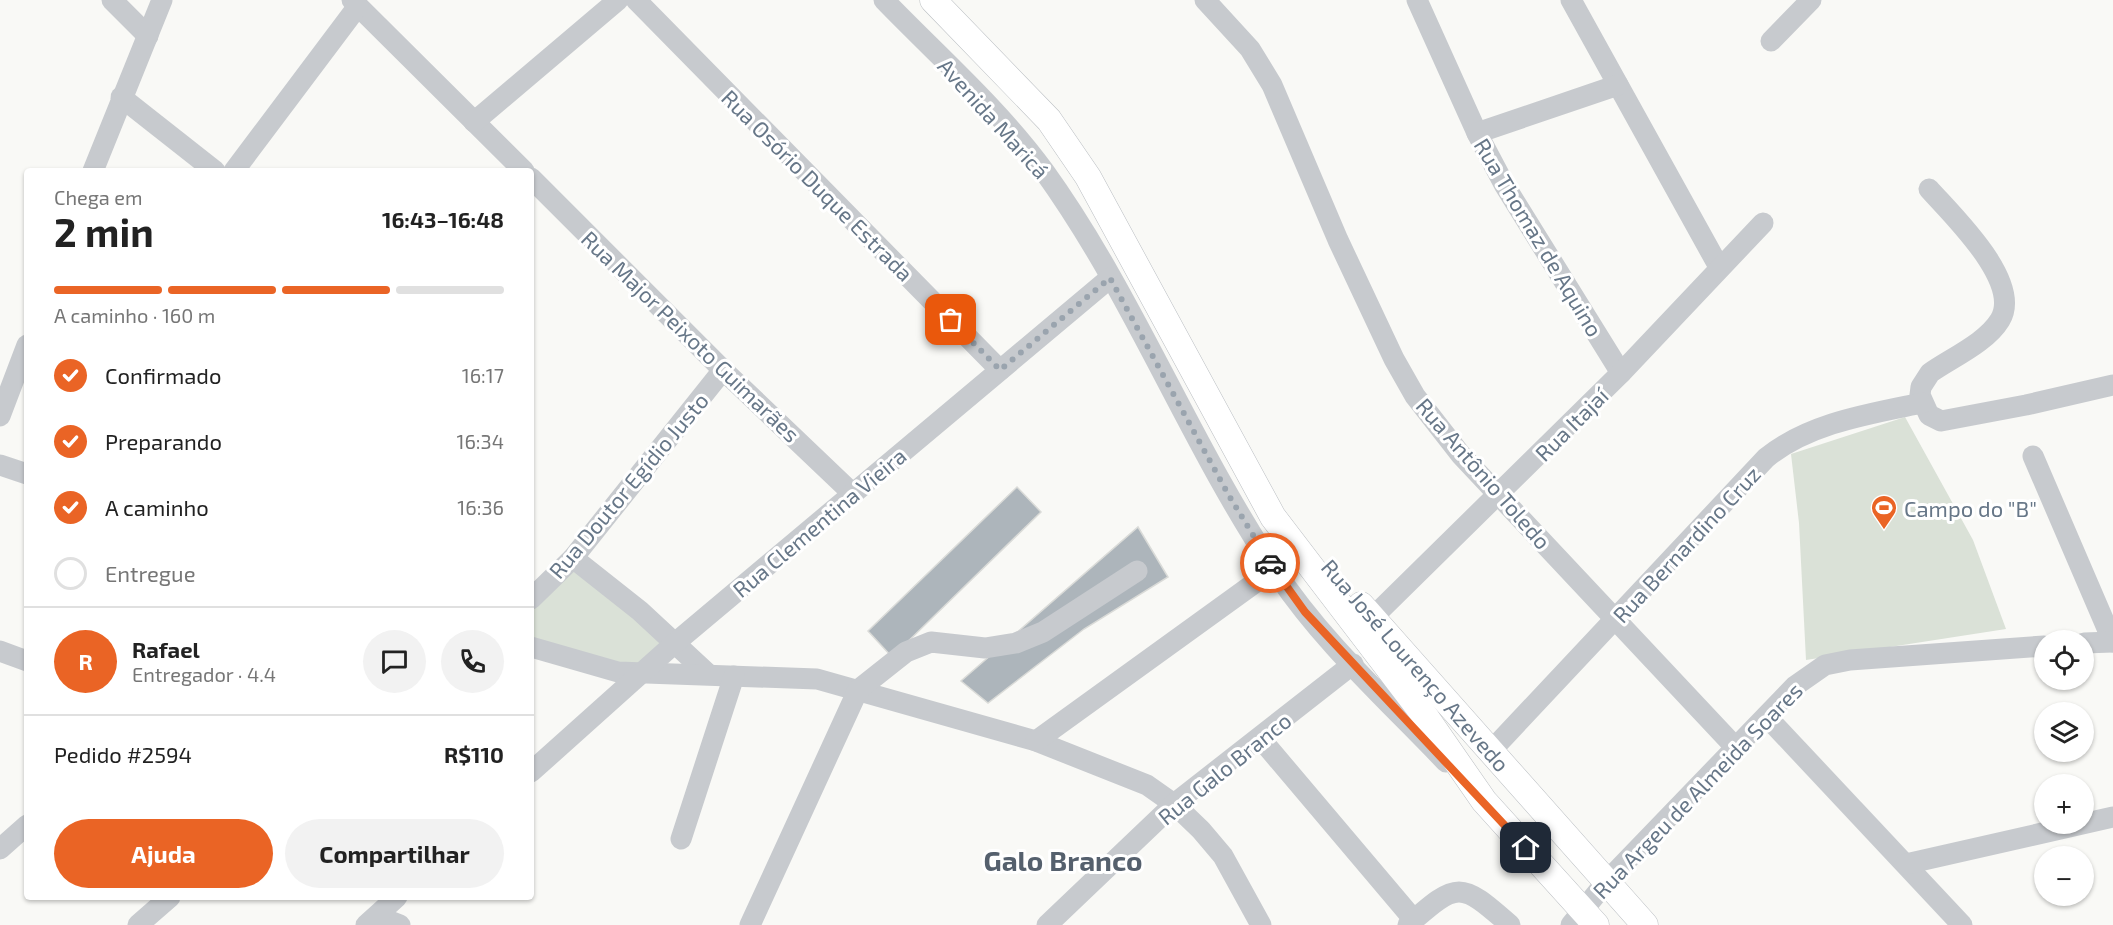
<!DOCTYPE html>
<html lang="pt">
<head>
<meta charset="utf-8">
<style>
  :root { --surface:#fff; --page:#f2f2f2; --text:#222; --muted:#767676; --line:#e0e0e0; --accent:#ea6425 }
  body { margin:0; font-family:"Exo 2",sans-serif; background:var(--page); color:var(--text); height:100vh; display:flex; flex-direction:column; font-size:22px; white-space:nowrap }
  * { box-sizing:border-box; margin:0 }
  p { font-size:20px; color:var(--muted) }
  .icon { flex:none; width:33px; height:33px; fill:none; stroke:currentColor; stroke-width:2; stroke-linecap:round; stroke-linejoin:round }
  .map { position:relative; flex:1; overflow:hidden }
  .sheet { position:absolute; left:24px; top:168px; width:510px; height:732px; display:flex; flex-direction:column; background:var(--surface); border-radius:6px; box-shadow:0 2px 4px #0004 }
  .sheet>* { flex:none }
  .controls { position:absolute; left:2034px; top:630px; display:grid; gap:12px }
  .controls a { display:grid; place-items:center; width:60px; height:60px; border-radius:50%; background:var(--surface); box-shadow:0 2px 4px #0004; font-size:30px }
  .pin { position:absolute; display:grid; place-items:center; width:51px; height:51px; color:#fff; margin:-26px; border-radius:12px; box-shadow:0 3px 9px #0006 }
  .courier { position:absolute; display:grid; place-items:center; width:60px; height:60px; margin:-30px; border:4px solid #ea6425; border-radius:50%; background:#fff; color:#222; box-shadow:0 2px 8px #0007 }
  .overview em { font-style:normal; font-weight:700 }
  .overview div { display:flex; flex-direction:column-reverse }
  .overview { display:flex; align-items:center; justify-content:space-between; height:102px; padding:0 30px }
  h1 { font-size:39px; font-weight:700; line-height:45px }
  .bar { display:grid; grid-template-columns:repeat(4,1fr); gap:9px 6px; align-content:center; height:72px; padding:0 30px }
  .bar i { height:8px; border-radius:4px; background:var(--line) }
  .bar .on { background:var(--accent) }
  .bar p { grid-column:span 4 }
  .line { display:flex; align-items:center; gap:15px; padding:0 30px; border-top:2px solid var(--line) }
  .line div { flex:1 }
  .round { display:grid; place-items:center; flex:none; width:63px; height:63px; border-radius:32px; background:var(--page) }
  ol { padding:0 30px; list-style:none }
  li { display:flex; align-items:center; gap:18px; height:66px }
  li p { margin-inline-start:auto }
  li .icon { padding:6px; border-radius:50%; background:var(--accent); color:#fff; stroke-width:4 }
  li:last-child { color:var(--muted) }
  li i { width:33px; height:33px; border:3px solid var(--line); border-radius:50% }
  .primary-button { display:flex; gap:12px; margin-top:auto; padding:12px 30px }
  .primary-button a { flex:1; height:69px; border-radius:36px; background:var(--accent); color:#fff; font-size:24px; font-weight:700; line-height:69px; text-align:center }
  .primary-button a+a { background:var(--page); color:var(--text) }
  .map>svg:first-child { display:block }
  .green { fill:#dae1d7 }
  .building { fill:#adb5bb; stroke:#dadbd8; stroke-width:1.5 }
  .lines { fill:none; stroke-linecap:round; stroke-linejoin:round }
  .major-casing { stroke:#babec2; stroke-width:27 }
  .minor { stroke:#c7cace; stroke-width:21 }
  .major { stroke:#fff; stroke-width:26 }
  .done { stroke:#9aa4ae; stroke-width:6; stroke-dasharray:0 10.8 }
  .route { stroke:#ea6425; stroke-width:8 }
  .labels { text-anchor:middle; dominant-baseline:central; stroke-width:6; stroke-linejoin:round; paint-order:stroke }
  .street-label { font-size:22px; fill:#677788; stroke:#fff }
  .poi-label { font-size:22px; fill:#677788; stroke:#fff; text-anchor:start }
  .district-label { font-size:28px; font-weight:bold; fill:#55606d; stroke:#fff }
</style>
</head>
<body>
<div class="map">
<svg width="2113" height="925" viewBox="0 0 2113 925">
  <rect width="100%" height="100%" fill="#f9f9f6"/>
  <!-- green -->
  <g class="green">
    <polygon points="1905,417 1973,540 2006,629 1806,660 1799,523 1791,454"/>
    <polygon points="570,561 675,643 640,674 531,647 531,599"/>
  </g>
  <!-- building -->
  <g class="building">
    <polygon points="1017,487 1041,512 892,657 868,631"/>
    <polygon points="1138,527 1168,577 1084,629 988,703 961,681"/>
  </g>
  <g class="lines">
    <defs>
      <g id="major">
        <polyline points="933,0 1049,120 1088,177 1273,517 1425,716 1484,801 1596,925"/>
        <polyline points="1361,605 1645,925"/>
      </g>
    </defs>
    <!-- major casing -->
    <use href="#major" class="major-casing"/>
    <!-- minor -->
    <g class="minor">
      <polyline points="112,0 148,36"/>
      <polyline points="352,0 524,171"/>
      <polyline points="636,0 1000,370"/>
      <path d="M884,0c53,55 115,109 160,171 90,125 145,271 230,398 47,72 113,131 172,193"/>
      <polyline points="1205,0 1250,49 1272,85 1338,240 1394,359 1415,396 1461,455 1737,749"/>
      <polyline points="1417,0 1477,133 1505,186 1621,373"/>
      <polyline points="1571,0 1719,267"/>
      <polyline points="1771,41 1811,0"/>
      <polyline points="121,97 215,171"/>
      <polyline points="474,122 618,0"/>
      <polyline points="1477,133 1618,85"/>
      <polyline points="93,171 162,0"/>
      <polyline points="234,171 358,6"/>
      <polyline points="531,178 723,370 852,493"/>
      <path d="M1929,189c23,26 94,93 71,131 -14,23 -49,38 -70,53l-9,14 -1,8 9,20 12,6 85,-16 87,-20"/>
      <polyline points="0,416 27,345"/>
      <polyline points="2033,456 2113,642"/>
      <polyline points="0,465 27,474"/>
      <polyline points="573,558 640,611 708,674"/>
      <polyline points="531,599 573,558 723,370"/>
      <polyline points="1372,618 1621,373 1763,223"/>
      <polyline points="2084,643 2113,642"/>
      <polyline points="531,647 618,672 817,679 1036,741 1147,785 1174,804 1201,830 1223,856 1261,925"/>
      <polyline points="0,651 27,661"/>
      <polyline points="1767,717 1962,925"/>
      <polyline points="1260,738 1414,920"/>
      <polyline points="1036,741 1274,569"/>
      <path d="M1490,752l276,-294c43,-35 103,-44 156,-55"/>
      <polyline points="531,772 675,643 1110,278"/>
      <polyline points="681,839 734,676"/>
      <polyline points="0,849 27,825"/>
      <polyline points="1906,864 2113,817"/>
      <polyline points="377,916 400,925"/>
      <polyline points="138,925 170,897"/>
      <polyline points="366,925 397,897"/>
      <polyline points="750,925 858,690 906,652 931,642 985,648 1016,643 1043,632 1137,571"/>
      <polyline points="1047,925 1174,804 1353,664"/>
      <path d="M1408,925c50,-44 52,-44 102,0"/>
      <polyline points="1571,925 1606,882 1795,686 1825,665 1850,660 2044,646"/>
    </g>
    <!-- major -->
    <use href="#major" class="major"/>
  </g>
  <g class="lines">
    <!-- done -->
    <polyline class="done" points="951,320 1000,370 1110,278 1228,494 1270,563"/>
    <!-- route -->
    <polyline class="route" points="1270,563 1305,612 1526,848"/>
  </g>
  <!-- icons -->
  <defs>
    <symbol id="stadium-pin" viewBox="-11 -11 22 30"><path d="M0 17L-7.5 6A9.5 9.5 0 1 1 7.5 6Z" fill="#ea6425" stroke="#fff"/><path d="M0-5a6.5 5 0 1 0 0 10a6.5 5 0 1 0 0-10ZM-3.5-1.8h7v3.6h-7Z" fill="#fff"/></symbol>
  </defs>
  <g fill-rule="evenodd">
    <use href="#stadium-pin" x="1869" y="493" width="30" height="40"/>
  </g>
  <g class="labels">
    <!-- street labels -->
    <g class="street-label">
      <text transform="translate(994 118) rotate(48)">Avenida Maricá</text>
      <text transform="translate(818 185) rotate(45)">Rua Osório Duque Estrada</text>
      <text transform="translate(1539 237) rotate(59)">Rua Thomaz de Aquino</text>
      <text transform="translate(691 336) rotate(44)">Rua Major Peixoto Guimarães</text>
      <text transform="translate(1571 424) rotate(-45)">Rua Itajaí</text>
      <text transform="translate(1484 473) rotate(49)">Rua Antônio Toledo</text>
      <text transform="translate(628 485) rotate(-50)">Rua Doutor Egídio Justo</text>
      <text transform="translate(819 522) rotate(-40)">Rua Clementina Vieira</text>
      <text transform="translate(1686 544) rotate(-47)">Rua Bernardino Cruz</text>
      <text transform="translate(1416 665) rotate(49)">Rua José Lourenço Azevedo</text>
      <text transform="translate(1224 768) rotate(-39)">Rua Galo Branco</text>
      <text transform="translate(1697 790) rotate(-46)">Rua Argeu de Almeida Soares</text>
    </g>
    <!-- poi labels -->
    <g class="poi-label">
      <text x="1904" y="508">Campo do "B"</text>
    </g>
    <!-- district labels -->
    <g class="district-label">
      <text x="1063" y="860">Galo Branco</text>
    </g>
  </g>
</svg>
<div class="controls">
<a><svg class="icon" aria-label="locate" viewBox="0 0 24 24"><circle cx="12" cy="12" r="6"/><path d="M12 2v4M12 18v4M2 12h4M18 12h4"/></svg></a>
<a><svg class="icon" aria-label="layers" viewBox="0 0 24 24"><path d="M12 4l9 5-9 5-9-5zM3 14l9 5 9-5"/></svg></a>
<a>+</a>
<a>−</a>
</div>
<div class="pin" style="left:951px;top:320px;background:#ea580c"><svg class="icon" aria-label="bag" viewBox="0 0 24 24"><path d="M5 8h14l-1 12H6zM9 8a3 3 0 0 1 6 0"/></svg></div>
<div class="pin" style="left:1526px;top:848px;background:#1f2937"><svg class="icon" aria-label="home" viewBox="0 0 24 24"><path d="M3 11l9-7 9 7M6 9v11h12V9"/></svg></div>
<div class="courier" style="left:1270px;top:563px"><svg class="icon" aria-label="car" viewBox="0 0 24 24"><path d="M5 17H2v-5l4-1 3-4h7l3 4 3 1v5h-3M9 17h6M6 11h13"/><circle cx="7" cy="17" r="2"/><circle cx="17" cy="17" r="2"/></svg></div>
<section class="sheet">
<div class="overview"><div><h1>2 min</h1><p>Chega em</p></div><em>16:43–16:48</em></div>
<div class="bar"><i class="on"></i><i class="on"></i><i class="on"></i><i></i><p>A caminho · 160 m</p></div>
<ol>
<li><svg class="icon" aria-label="check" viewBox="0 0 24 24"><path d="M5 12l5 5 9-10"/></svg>Confirmado<p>16:17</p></li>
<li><svg class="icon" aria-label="check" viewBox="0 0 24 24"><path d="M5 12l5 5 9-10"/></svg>Preparando<p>16:34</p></li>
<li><svg class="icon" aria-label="check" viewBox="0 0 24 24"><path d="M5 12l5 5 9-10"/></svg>A caminho<p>16:36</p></li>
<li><i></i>Entregue</li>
</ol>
<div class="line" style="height:108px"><b class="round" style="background:var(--accent);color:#fff">R</b><div><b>Rafael</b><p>Entregador · 4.4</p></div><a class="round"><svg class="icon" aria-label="chat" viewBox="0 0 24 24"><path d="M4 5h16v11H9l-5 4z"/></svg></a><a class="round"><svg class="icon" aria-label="phone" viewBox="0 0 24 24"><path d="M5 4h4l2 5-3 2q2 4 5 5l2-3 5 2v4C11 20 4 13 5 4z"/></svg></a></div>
<div class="line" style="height:78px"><div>Pedido #2594</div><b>R$110</b></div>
<div class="primary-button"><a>Ajuda</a><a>Compartilhar</a></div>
</section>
</div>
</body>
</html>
